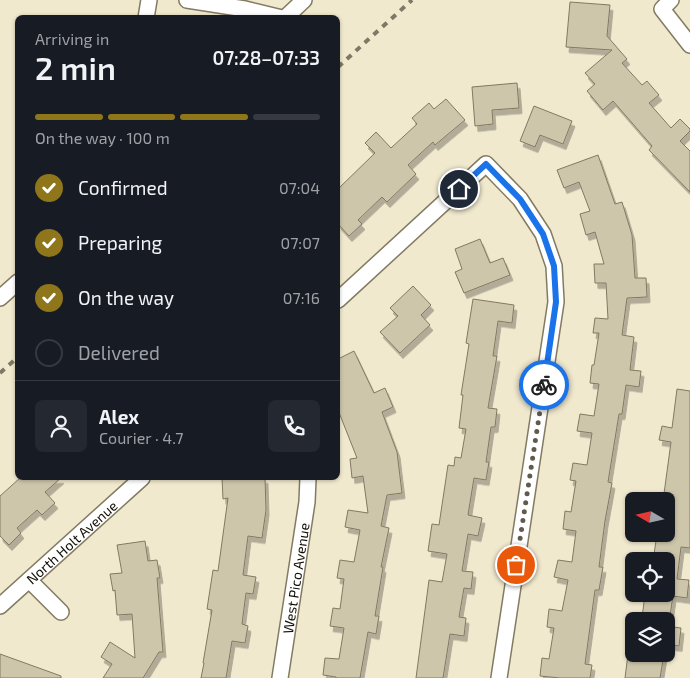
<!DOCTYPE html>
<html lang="en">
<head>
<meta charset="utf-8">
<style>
  :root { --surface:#171b24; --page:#242831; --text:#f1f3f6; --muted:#9ea1a6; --line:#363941; --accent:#8f761b }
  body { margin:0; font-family:"Exo 2",sans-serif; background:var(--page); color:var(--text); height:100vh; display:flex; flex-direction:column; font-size:19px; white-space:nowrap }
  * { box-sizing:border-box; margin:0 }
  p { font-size:16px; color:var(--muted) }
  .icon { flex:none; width:28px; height:28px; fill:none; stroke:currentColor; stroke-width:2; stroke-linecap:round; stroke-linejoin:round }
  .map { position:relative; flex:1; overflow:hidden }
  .sheet { position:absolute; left:15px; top:15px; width:325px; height:465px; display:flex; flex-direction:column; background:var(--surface); border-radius:8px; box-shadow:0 1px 4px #0004 }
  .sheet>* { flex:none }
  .needle { width:32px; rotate:279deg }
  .tools { position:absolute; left:625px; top:492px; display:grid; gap:10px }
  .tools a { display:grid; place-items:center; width:50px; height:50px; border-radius:8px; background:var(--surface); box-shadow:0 1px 4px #0004; font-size:25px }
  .pin { position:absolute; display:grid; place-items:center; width:42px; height:42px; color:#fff; margin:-21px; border:2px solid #fff; border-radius:50%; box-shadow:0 1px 5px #0007 }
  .courier { position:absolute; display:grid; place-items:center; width:50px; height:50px; margin:-25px; border:4px solid #1a73e8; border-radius:50%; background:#fff; color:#222; box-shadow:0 1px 6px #0007 }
  .overview em { font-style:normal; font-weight:600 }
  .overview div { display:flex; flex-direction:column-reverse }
  .overview { display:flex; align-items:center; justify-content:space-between; height:85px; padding:0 20px }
  h1 { font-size:32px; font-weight:600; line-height:38px }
  .bar { display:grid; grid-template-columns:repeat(4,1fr); gap:8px 5px; align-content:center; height:60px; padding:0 20px }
  .bar i { height:6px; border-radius:4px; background:var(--line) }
  .bar .selected { background:var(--accent) }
  .bar p { grid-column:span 4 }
  .line { display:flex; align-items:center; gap:12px; padding:0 20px; border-top:1px solid var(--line) }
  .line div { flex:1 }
  .round { display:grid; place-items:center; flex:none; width:52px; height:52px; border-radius:8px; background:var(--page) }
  ol { padding:0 20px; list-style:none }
  li { display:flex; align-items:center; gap:15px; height:55px }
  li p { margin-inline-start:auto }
  li .icon { padding:5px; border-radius:50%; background:var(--accent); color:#fff; stroke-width:4 }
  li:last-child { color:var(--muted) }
  li i { width:28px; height:28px; border:2px solid var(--line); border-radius:50% }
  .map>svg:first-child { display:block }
  .building { fill:#cec6ab; stroke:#817961; filter:url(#shadow) }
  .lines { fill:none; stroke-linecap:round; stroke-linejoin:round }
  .minor-casing { stroke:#827a62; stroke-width:18 }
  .minor { stroke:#fff; stroke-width:15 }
  .rail { stroke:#7e7867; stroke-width:4; stroke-dasharray:6 6; stroke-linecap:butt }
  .done { stroke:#605b4c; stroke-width:5; stroke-dasharray:0 9 }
  .route { stroke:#1a73e8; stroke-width:6 }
  .labels { text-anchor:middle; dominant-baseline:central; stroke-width:4; stroke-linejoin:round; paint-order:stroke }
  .street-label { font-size:14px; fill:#120f06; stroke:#fff }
</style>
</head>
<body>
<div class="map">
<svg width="690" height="678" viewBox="0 0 690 678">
  <defs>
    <filter id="shadow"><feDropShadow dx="3" dy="5.5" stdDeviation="0" flood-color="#0004"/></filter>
  </defs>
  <rect width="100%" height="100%" fill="#f1e9ce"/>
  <!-- building -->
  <g class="building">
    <polygon points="570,2 610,5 607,36 627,59 622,63 642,85 647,81 659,95 649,103 671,128 680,119 690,129 690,131 680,141 690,151 690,192 649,150 652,146 613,101 603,110 587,91 595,84 585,73 612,50 566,47"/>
    <polygon points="517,83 519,108 492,110 493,124 475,126 472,87"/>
    <polygon points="446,99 465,120 435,145 433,142 408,165 416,174 387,202 382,197 358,220 362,224 349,236 338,224 338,189 375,153 365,143 376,132 391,148 417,124 412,118 429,103 434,109"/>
    <polygon points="534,106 572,121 563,144 540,135 535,147 520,141"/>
    <polygon points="598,155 615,204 622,202 632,235 635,278 646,278 647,297 627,298 622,335 634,337 630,370 641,371 639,387 626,385 622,414 619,414 608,482 612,483 605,521 599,567 603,567 599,590 595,590 585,664 592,665 590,678 560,678 540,676 542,658 549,659 554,628 547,627 549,609 562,611 568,580 554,577 558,560 572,562 576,531 563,529 565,511 571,512 576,481 570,480 573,463 587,465 592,433 577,431 580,414 594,416 599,384 590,383 592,365 594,365 599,333 593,333 595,318 608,319 606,283 595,283 594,264 604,264 595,232 586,235 580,214 590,211 579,182 564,188 557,170"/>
    <polygon points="480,239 490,263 503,258 510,275 464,293 455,272 462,269 455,249"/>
    <polygon points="413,286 431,305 421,315 430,325 400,353 380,332 398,316 390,308"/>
    <polygon points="473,299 514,305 512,323 498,321 493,356 497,356 488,408 497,409 495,427 491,427 486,462 489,462 486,480 474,478 468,515 482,518 478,536 468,534 462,571 473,572 471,589 464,588 459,617 466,618 464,636 450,634 443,678 416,678 429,580 442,582 447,554 428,551 432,524 439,525 448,465 454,466 455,457 461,458 466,429 459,428 463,395 461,395 469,344 466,343"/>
    <polygon points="354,351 374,393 385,388 393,407 382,412 397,452 402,493 387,495 381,526 389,528 381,567 383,567 375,616 379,616 376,634 368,632 360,678 336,678 336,677 323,675 325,658 339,659 344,628 330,626 333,608 340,609 344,579 337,578 340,560 354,562 360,530 345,527 348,510 368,513 363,476 352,478 350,459 357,458 338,410 338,359"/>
    <polygon points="677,389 690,391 690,548 681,547 677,579 689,580 687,598 673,596 669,622 642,618 645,594 666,594 666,561 653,561 657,534 666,534 666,501 663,501 671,442 659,440 662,426 672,428"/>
    <polygon points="20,478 61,478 45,492 55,503 42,515 37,510 17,528 21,533 9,545 0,536 0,496"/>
    <polygon points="222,478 265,478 266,510 262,538 248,536 243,575 256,577 253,594 246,593 242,624 248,626 245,643 232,641 226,678 201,678 204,663 203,663 212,610 207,609 213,570 218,571 228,498 223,499"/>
    <polygon points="145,541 148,561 157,560 160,578 157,578 163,652 159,652 143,678 103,678 112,664 101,657 110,642 135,658 132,614 117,615 115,590 113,591 110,574 122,573 117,545"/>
    <polygon points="666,626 681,628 679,646 666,644"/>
    <polygon points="0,654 61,676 61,678 0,678"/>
    <polygon points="628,654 664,654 660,678 625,678"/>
  </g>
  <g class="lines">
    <defs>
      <g id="minor">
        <polyline points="187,0 245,9 282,18"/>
        <polyline points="671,0 662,9 690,45"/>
        <polyline points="146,18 149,0"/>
        <polyline points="285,18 304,0"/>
        <polyline points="0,298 18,282"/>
        <polyline points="338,300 486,164 520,199 543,234 554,266 556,302 499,678"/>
        <polyline points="29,580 61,612"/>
        <path id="s1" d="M0,606l142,-128"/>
        <path id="s2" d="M280,678l27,-176 1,-24"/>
      </g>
    </defs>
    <!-- minor casing -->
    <use href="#minor" class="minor-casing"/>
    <!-- minor -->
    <use href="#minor" class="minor"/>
    <!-- rail -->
    <g class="rail">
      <polyline points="338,67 412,0"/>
      <polyline points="0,373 18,357"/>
    </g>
  </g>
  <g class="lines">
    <!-- done -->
    <polyline class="done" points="516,565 544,385"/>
    <!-- route -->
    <polyline class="route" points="459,189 486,164 520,199 543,234 554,266 556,302 544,385"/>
  </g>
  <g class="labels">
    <!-- street labels -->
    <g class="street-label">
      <text stroke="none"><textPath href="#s1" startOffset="96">North Holt Avenue</textPath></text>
      <text stroke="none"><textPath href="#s2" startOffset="101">West Pico Avenue</textPath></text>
    </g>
  </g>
</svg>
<div class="tools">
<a><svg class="needle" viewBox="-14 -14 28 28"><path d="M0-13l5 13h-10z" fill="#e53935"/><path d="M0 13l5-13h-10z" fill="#9ea1a6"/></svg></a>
<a><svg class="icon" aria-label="locate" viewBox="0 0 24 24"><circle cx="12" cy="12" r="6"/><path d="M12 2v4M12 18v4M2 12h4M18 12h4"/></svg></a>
<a><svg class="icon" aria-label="layers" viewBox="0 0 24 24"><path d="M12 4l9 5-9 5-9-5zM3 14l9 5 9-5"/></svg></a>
</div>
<div class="pin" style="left:516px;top:565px;background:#ea580c"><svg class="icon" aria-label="bag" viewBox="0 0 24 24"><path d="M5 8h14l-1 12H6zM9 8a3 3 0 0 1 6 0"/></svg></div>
<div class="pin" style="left:459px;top:189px;background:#1f2937"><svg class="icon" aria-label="home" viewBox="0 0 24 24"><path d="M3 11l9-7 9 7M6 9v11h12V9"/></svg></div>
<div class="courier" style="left:544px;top:385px"><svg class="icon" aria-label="bike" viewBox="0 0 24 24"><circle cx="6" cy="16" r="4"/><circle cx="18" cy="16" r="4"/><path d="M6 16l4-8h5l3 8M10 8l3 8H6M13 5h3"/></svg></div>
<section class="sheet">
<div class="overview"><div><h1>2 min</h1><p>Arriving in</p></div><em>07:28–07:33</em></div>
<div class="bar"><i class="selected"></i><i class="selected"></i><i class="selected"></i><i></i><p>On the way · 100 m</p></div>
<ol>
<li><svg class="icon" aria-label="check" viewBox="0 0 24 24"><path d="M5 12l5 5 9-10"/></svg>Confirmed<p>07:04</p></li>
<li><svg class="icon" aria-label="check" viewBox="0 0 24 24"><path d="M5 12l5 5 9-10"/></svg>Preparing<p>07:07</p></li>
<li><svg class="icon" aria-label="check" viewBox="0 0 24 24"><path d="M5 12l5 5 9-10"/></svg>On the way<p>07:16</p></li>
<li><i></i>Delivered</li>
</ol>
<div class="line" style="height:90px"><a class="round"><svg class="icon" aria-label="person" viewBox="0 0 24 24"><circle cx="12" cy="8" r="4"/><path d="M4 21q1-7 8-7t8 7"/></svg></a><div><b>Alex</b><p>Courier · 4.7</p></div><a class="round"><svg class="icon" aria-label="phone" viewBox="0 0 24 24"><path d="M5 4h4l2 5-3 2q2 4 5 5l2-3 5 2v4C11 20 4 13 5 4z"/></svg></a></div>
</section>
</div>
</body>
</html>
